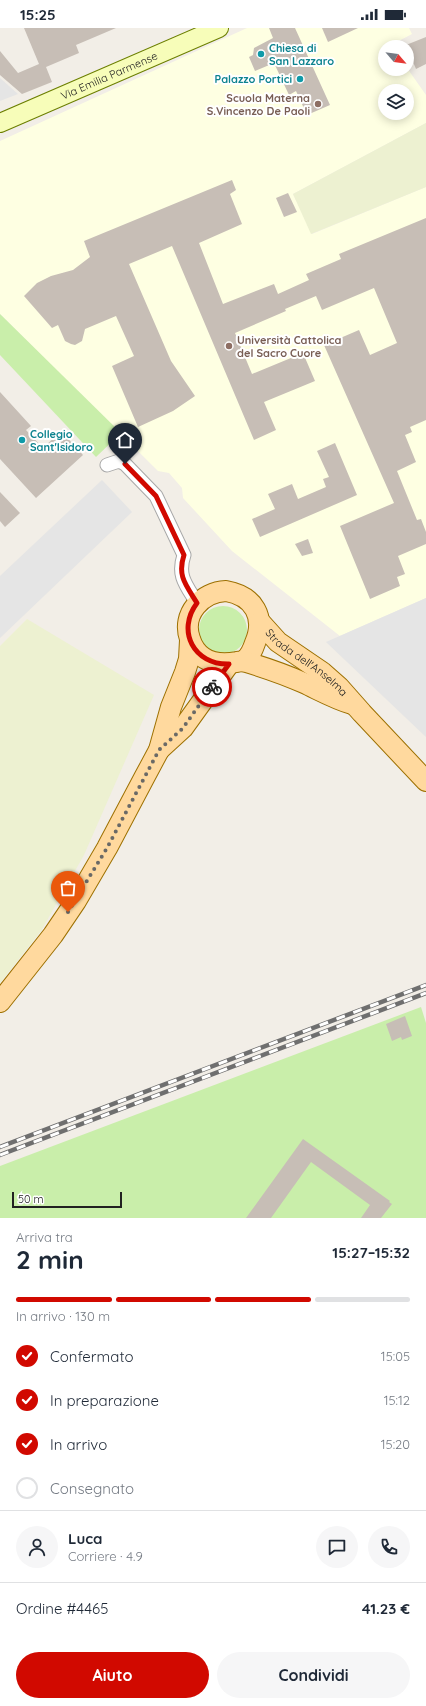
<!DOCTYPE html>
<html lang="it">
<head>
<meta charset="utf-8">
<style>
  :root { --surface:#fff; --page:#f6f6f7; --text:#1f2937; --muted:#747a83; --line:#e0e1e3; --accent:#d10900 }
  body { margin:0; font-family:Quicksand,sans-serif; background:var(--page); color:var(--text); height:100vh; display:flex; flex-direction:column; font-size:15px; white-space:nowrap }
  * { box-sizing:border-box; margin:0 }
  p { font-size:13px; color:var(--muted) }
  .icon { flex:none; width:22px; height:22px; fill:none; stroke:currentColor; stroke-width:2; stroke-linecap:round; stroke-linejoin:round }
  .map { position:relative; height:1190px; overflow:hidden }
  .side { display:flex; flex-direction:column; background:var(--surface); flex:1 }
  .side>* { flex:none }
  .needle { width:26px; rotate:118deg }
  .tools { position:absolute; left:378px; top:12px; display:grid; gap:8px }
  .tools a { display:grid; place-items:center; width:36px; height:36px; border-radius:50%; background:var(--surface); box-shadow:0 2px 10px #0003; font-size:20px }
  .scale { position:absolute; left:12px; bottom:10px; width:110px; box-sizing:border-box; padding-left:4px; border:2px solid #212121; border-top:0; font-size:11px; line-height:14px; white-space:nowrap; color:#212121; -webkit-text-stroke:3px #fff; paint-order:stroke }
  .pin { position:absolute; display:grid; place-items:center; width:34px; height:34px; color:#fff; margin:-41px -17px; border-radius:50% 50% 50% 0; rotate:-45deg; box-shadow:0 0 4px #0007 }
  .pin .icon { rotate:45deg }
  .courier { position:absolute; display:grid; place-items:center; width:40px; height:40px; margin:-20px; border:3px solid #d10900; border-radius:50%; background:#fff; color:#222; box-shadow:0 1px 5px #0007 }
  .head em { font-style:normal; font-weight:700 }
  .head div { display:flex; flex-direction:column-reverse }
  .head { display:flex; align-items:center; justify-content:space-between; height:68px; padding:0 16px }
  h1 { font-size:26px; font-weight:700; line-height:30px }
  .bar { display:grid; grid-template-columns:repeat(4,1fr); gap:6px 4px; align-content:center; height:48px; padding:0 16px }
  .bar i { height:5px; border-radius:3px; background:var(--line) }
  .bar .selected { background:var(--accent) }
  .bar p { grid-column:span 4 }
  .line { display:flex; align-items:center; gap:10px; padding:0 16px; border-top:1px solid var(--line) }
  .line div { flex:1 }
  .round { display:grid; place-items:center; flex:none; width:42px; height:42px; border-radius:21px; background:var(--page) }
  ol { padding:0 16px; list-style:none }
  li { display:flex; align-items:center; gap:12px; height:44px }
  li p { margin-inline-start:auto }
  li .icon { padding:4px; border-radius:50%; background:var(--accent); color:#fff; stroke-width:4 }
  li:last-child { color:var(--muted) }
  li i { width:22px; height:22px; border:2px solid var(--line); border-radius:50% }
  .primary-button { display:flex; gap:8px; margin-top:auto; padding:8px 16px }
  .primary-button a { flex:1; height:46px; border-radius:24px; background:var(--accent); color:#fff; font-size:16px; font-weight:700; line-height:46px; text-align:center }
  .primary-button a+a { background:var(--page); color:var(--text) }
  .status { display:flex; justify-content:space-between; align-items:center; height:28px; padding:0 20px; background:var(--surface); direction:ltr }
  .status svg { height:11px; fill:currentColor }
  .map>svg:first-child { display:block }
  .education { fill:#feffe2; fill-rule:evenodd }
  .farmland { fill:#edf1d1 }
  .grass { fill:#c9eeaa }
  .parking { fill:#e5e5e5 }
  .building { fill:#c7beb6 }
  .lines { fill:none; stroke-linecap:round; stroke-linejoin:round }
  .street-casing { stroke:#a8a8a8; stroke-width:15 }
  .secondary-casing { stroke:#6c7f00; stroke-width:20 }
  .primary-casing { stroke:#9d7000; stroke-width:22 }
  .street { stroke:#fff; stroke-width:13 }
  .secondary { stroke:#f7fdb9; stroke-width:18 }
  .primary { stroke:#ffd99e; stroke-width:20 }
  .rail-casing { stroke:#6f6f6f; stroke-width:4.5 }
  .rail { stroke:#fff; stroke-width:3; stroke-dasharray:9; stroke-linecap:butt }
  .done { stroke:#6a6966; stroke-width:4; stroke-dasharray:0 7.2 }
  .route { stroke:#d10900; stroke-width:5 }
  .culture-dot { fill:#0f9aa8; stroke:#fff; stroke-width:1.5 }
  .education-dot { fill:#8d6e63; stroke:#fff; stroke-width:1.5 }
  .labels { text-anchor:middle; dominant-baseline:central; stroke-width:4; stroke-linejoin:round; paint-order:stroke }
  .culture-label { font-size:11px; font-weight:bold; fill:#0d838f; stroke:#fff; text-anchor:start }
  .street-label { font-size:11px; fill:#212121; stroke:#fff }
  .education-label { font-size:11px; font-weight:bold; fill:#785e54; stroke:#fff; text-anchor:end }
</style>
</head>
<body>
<div class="status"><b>15:25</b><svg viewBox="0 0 49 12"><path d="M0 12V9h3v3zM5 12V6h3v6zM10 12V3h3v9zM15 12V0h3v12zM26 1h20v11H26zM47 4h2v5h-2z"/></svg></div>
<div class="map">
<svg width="426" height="1190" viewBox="0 0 426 1190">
  <rect width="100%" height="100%" fill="#f2eee7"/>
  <!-- education -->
  <path class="education" d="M247,0h162l3,6 -21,11 1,2h-7v22h22v-1l19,27v28l-133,71 19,40 114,-47v411l-86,38 -108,-85 -49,-53 -1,-10 -13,-15 -11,-2 -158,-157v-173zM385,63h22v22h-22z"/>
  <!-- farmland -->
  <g class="farmland">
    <polygon points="426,95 426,159 311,206 293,166"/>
    <polygon points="27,591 154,667 84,827 41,903 0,955 0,618"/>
  </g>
  <!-- grass -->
  <g class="grass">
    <polygon points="0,286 121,405 96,429 0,327"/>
    <circle cx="223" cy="602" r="24"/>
    <polygon points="421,979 426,995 426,1190 0,1190 0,1138"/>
  </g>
  <!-- parking -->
  <g class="parking">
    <polygon points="0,50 18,66 0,73"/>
    <polygon points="102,452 132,484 0,610 0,548"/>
    <polygon points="426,570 426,709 326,614"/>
  </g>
  <!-- building -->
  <g class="building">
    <polygon points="24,0 116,0 76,17 79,25 46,39 52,54 22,66 0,47 0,23 18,45 39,36"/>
    <polygon points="269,0 295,0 330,77 307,87 296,63 289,67 274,35 255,43 249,29 253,27 254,20 273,10"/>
    <polygon points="322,0 358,0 328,14"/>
    <polygon points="426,9 426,36 416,41 406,17"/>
    <polygon points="232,152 236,162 230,166 242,196 199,215 223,276 274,256 278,266 309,252 306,246 341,231 339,226 426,190 426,392 410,399 412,404 405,407 416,434 397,443 417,492 421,491 426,504 426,516 398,528 405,546 397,549 400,558 370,571 340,498 394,475 324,317 359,302 370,327 397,315 374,260 322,282 316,268 285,281 286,283 235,305 252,346 303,325 315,353 264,374 276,402 254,412 172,218 129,236 171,333 195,368 173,383 138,399 112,338 134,328 116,288 85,301 82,313 75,317 71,316 65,313 58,297 52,300 24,268 37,255 51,248 73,242 90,229 84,213"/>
    <polygon points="288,165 297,184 284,189 276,170"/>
    <polygon points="0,364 31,398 26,402 43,420 61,403 83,427 36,470 0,431"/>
    <polygon points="335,415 357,467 260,509 252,491 275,481 268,466 292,456 298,471 326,459 323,451 329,449 317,423"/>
    <polygon points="0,464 20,485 5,499 0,493"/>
    <polygon points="308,511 313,525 302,528 295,516"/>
    <polygon points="405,988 412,1008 402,1012 401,1009 392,1013 386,996"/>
    <polygon points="303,1111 390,1173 389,1174 392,1176 381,1190 361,1190 370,1177 311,1134 271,1190 246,1190"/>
  </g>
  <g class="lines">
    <defs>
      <path id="street" d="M107,437l12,-4 6,3 31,32 28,59c-7,21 2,30 13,48"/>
      <g id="secondary">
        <path id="s1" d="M0,95l219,-95"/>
      </g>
      <g id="primary">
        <path d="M226,563c28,5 40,26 29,52 -2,6 -6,15 -12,18 -2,1 -4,0 -6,1 -21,4 -40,-1 -47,-23 -9,-25 12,-47 36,-48z"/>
        <path id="s2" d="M260,594l18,20 44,30 17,15 23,26 64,68"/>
        <path d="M243,633c20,6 41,13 61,22 17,8 31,16 48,21"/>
        <polyline points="159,722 183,700 229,636"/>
        <polyline points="0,974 53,907 76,873 107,820 144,750 159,722 171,679 185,644 189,631 190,612"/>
      </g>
    </defs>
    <!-- street casing -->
    <use href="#street" class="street-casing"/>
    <!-- secondary casing -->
    <use href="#secondary" class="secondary-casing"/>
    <!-- primary casing -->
    <use href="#primary" class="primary-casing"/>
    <!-- street -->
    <use href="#street" class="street"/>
    <!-- secondary -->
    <use href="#secondary" class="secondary"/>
    <!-- primary -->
    <use href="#primary" class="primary"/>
    <defs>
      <g id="rail">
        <polyline points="0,1119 426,957"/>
        <polyline points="0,1127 426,965"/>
      </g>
    </defs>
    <!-- rail casing -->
    <use href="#rail" class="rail-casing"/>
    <!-- rail -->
    <use href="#rail" class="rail"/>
  </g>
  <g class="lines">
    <!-- done -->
    <polyline class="done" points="68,884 107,820 159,722 183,700 212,659"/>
    <!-- route -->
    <path class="route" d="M125,436l31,32 28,59c-7,21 2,30 13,48 -21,28 -3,62 32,61l-17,23"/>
  </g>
  <!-- markers -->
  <g class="culture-dot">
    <circle cx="261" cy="26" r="4"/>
    <circle cx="300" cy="51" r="4"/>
    <circle cx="22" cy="412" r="4"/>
  </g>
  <g class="education-dot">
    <circle cx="318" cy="76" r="4"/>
    <circle cx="229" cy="318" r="4"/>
  </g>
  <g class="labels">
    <!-- culture labels -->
    <g class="culture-label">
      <text x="269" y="20">Chiesa di<tspan x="269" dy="13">San Lazzaro</tspan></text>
      <text x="292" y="51" text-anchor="end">Palazzo Portici</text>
      <text x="30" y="406">Collegio<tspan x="30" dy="13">Sant'Isidoro</tspan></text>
    </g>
    <!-- street labels -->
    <g class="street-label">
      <text stroke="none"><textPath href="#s1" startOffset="119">Via Emilia Parmense</textPath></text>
      <text stroke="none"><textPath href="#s2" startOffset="62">Strada dell'Anselma</textPath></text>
    </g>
    <!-- education labels -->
    <g class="education-label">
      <text x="310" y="70">Scuola Materna<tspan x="310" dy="13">S.Vincenzo De Paoli</tspan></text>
      <text x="237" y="312" text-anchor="start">Università Cattolica<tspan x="237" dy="13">del Sacro Cuore</tspan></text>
    </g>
  </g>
</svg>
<div class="tools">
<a><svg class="needle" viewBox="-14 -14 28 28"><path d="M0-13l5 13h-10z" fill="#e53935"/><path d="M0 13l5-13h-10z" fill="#747a83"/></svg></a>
<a><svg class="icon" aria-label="layers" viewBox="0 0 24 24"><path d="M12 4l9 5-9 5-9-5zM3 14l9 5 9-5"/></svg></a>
</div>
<div class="scale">50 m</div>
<div class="pin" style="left:68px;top:884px;background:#ea580c"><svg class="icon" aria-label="bag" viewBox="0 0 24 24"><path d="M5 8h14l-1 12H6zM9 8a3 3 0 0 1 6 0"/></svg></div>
<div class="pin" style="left:125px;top:436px;background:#1f2937"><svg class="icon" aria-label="home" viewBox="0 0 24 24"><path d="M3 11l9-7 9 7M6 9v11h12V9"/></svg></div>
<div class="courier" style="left:212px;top:659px"><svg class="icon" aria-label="bike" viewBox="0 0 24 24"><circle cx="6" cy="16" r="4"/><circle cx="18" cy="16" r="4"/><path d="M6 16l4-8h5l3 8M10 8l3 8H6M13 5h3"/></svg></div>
</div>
<section class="side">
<div class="head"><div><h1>2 min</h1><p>Arriva tra</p></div><em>15:27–15:32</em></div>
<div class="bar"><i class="selected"></i><i class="selected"></i><i class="selected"></i><i></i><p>In arrivo · 130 m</p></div>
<ol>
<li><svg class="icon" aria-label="check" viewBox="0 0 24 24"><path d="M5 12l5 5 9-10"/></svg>Confermato<p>15:05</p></li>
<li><svg class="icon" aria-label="check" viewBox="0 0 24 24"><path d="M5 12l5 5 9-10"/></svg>In preparazione<p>15:12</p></li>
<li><svg class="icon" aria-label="check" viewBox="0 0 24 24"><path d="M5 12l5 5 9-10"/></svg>In arrivo<p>15:20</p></li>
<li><i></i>Consegnato</li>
</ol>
<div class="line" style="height:72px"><a class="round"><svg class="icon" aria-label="person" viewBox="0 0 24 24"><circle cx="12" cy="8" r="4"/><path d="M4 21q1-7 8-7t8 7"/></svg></a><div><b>Luca</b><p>Corriere · 4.9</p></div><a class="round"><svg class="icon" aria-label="chat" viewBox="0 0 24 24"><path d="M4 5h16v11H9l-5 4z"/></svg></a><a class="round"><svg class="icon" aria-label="phone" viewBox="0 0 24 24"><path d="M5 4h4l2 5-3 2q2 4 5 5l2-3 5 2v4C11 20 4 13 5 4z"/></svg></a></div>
<div class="line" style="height:52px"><div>Ordine #4465</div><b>41.23 €</b></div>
<div class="primary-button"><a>Aiuto</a><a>Condividi</a></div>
</section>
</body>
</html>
